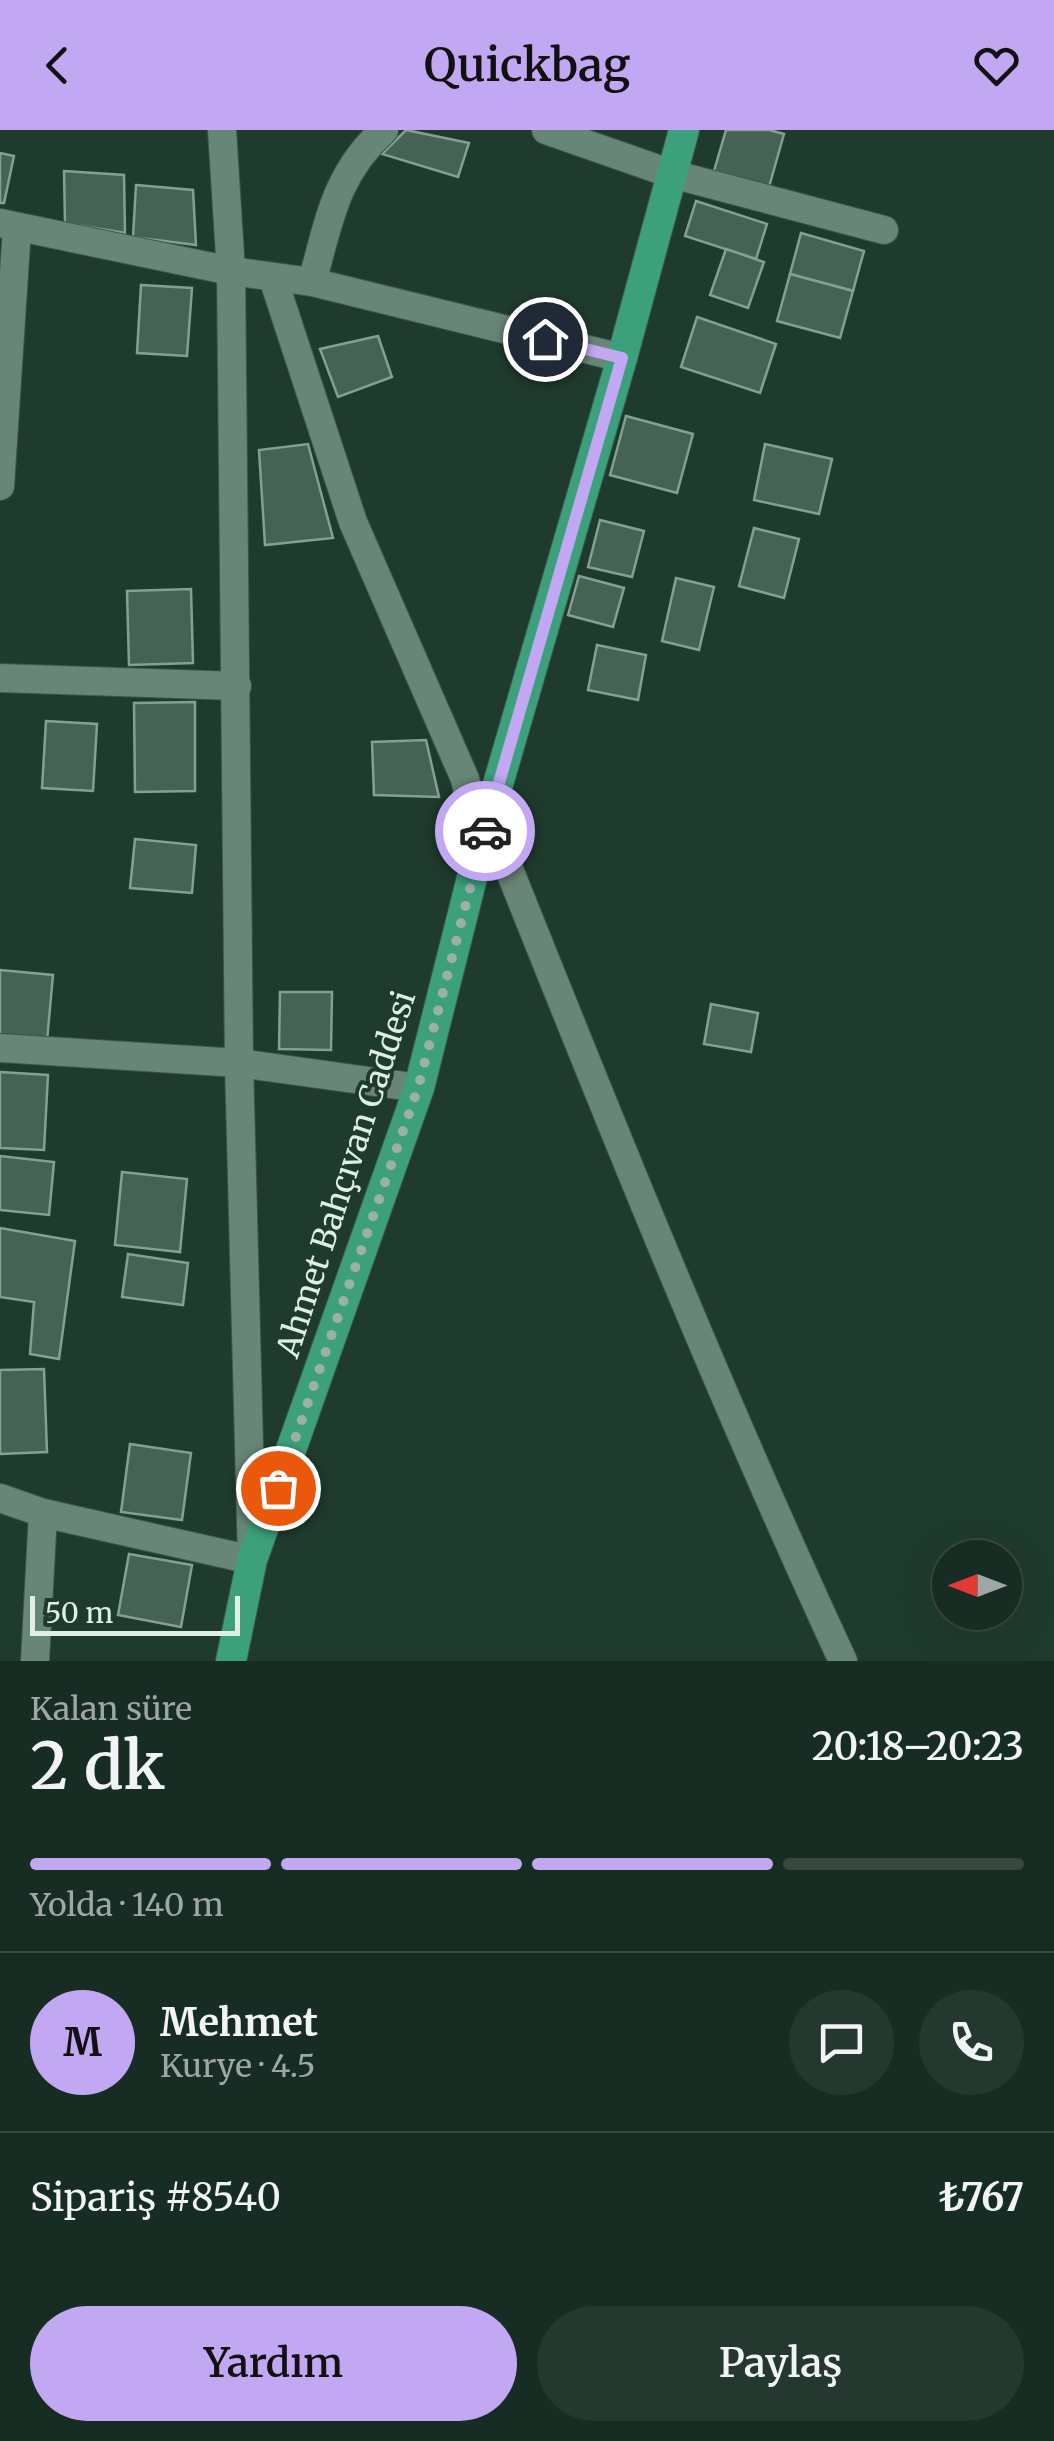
<!DOCTYPE html>
<html lang="tr">
<head>
<meta charset="utf-8">
<style>
  :root { --surface:#172c22; --page:#24382f; --text:#f1f3f6; --muted:#9ea7a5; --line:#364840; --accent:#c2a8f3 }
  body { margin:0; font-family:Merriweather,serif; background:var(--page); color:var(--text); height:100vh; display:flex; flex-direction:column; font-size:38px; white-space:nowrap }
  * { box-sizing:border-box; margin:0 }
  p { font-size:32px; color:var(--muted) }
  .icon { flex:none; width:55px; height:55px; fill:none; stroke:currentColor; stroke-width:2; stroke-linecap:round; stroke-linejoin:round }
  .map { position:relative; height:1531px; overflow:hidden }
  .details { display:flex; flex-direction:column; background:var(--surface); flex:1 }
  .details>* { flex:none }
  .needle { width:65px; rotate:270deg }
  .controls { position:absolute; left:932px; top:1410px; display:grid; gap:20px }
  .controls a { display:grid; place-items:center; width:90px; height:90px; border-radius:50%; background:var(--surface); box-shadow:0 10px 40px #0002,0 0 0 2px var(--line); font-size:50px }
  .scale { position:absolute; left:30px; bottom:25px; width:210px; box-sizing:border-box; padding-left:10px; border:5px solid #dfefe7; border-top:0; font-size:28px; line-height:35px; white-space:nowrap; color:#dfefe7; -webkit-text-stroke:8px #1f3b2e; paint-order:stroke }
  .pin { position:absolute; display:grid; place-items:center; width:85px; height:85px; color:#fff; margin:-42px; border:5px solid #fff; border-radius:50%; box-shadow:0 2px 10px #0007 }
  .courier { position:absolute; display:grid; place-items:center; width:100px; height:100px; margin:-50px; border:8px solid #c2a8f3; border-radius:50%; background:#fff; color:#222; box-shadow:0 2px 12px #0007 }
  .overview em { font-style:normal; font-weight:600 }
  .overview div { display:flex; flex-direction:column-reverse }
  .overview { display:flex; align-items:center; justify-content:space-between; height:170px; padding:0 30px }
  h1 { font-size:65px; font-weight:600; line-height:75px }
  .bar { display:grid; grid-template-columns:repeat(4,1fr); gap:15px 10px; align-content:center; height:120px; padding:0 30px }
  .bar i { height:12px; border-radius:8px; background:var(--line) }
  .bar .active { background:var(--accent) }
  .bar p { grid-column:span 4 }
  .line { display:flex; align-items:center; gap:25px; padding:0 30px; border-top:2px solid var(--line) }
  .line div { flex:1 }
  .round { display:grid; place-items:center; flex:none; width:105px; height:105px; border-radius:52px; background:var(--page) }
  .action { display:flex; gap:20px; margin-top:auto; padding:20px 30px }
  .action a { flex:1; height:115px; border-radius:60px; background:var(--accent); color:#111; font-size:40px; font-weight:600; line-height:115px; text-align:center }
  .action a+a { background:var(--page); color:var(--text) }
  header { display:flex; justify-content:space-between; align-items:center; height:130px; padding:0 30px; background:var(--accent); color:#111; font-size:45px; font-weight:600 }
  .map>svg:first-child { display:block }
  .building { fill:#456254; stroke:#82a192; stroke-width:2.5 }
  .lines { fill:none; stroke-linecap:round; stroke-linejoin:round }
  .minor-casing { stroke:#3e574c; stroke-width:30 }
  .major-casing { stroke:#3e574c; stroke-width:32 }
  .minor { stroke:#688677; stroke-width:28 }
  .major { stroke:#3da07c; stroke-width:30 }
  .done { stroke:#9cb0a6; stroke-width:10; stroke-dasharray:0 18 }
  .route { stroke:#c2a8f3; stroke-width:12 }
  .labels { text-anchor:middle; dominant-baseline:central; stroke-width:8; stroke-linejoin:round; paint-order:stroke }
  .street-label { font-size:32px; fill:#dfefe7; stroke:#1f3b2e }
</style>
</head>
<body>
<header><svg class="icon" aria-label="back" viewBox="0 0 24 24"><path d="M15 5l-7 7 7 7"/></svg>Quickbag<svg class="icon" aria-label="heart" viewBox="0 0 24 24"><path d="M12 20l-8-8c-3-5 5-10 8-4 3-6 11-1 8 4z"/></svg></header>
<div class="map">
<svg width="1054" height="1531" viewBox="0 0 1054 1531">
  <rect width="100%" height="100%" fill="#1f3b2e"/>
  <!-- building -->
  <g class="building">
    <polygon points="406,0 469,13 458,47 382,24"/>
    <polygon points="726,0 769,0 784,4 769,57 714,41"/>
    <polygon points="0,23 14,26 4,73 0,73"/>
    <polygon points="64,41 124,45 125,103 65,93"/>
    <polygon points="136,55 193,60 196,115 133,107"/>
    <polygon points="696,71 767,94 756,129 685,106"/>
    <polygon points="801,103 864,121 853,161 790,144"/>
    <polygon points="726,119 764,132 748,178 710,165"/>
    <polygon points="790,144 853,161 840,208 777,191"/>
    <polygon points="141,155 192,158 187,226 137,223"/>
    <polygon points="697,187 776,214 760,263 681,237"/>
    <polygon points="378,206 392,247 338,267 320,219"/>
    <polygon points="626,286 693,304 677,363 610,345"/>
    <polygon points="308,314 333,408 265,415 259,320"/>
    <polygon points="765,314 832,329 819,384 754,370"/>
    <polygon points="600,390 644,401 632,447 588,437"/>
    <polygon points="754,398 799,409 784,468 739,456"/>
    <polygon points="579,446 624,458 613,497 568,485"/>
    <polygon points="676,448 714,457 699,520 662,511"/>
    <polygon points="191,459 193,533 129,535 127,461"/>
    <polygon points="597,515 646,525 638,570 588,560"/>
    <polygon points="195,572 195,661 135,662 134,573"/>
    <polygon points="46,591 97,594 93,661 42,658"/>
    <polygon points="426,610 439,667 374,665 372,612"/>
    <polygon points="135,709 196,715 192,763 130,758"/>
    <polygon points="0,840 53,845 47,911 0,907"/>
    <polygon points="280,862 332,862 331,920 279,919"/>
    <polygon points="711,874 758,883 751,922 704,914"/>
    <polygon points="0,942 48,945 44,1020 0,1018"/>
    <polygon points="0,1026 54,1032 49,1085 0,1080"/>
    <polygon points="122,1042 187,1049 180,1122 115,1115"/>
    <polygon points="0,1098 75,1111 59,1229 30,1224 34,1172 0,1167"/>
    <polygon points="128,1124 188,1133 183,1175 122,1167"/>
    <polygon points="44,1239 47,1322 0,1324 0,1240"/>
    <polygon points="130,1314 191,1323 182,1390 121,1382"/>
    <polygon points="129,1424 192,1435 181,1497 118,1485"/>
  </g>
  <g class="lines">
    <defs>
      <g id="minor">
        <polyline points="546,0 672,44 884,100"/>
        <polyline points="0,93 231,141 312,152 622,228"/>
        <polyline points="273,148 353,392 465,649 479,714"/>
        <path d="M312,152c17,-60 23,-108 72,-152"/>
        <polyline points="0,356 17,98"/>
        <polyline points="0,548 237,556"/>
        <path d="M489,689c113,283 226,566 354,842"/>
        <polyline points="0,918 239,933 419,958"/>
        <polyline points="0,1368 43,1383 252,1430 239,933 231,141 222,0"/>
        <polyline points="35,1531 43,1383"/>
      </g>
      <polyline id="major" points="231,1531 252,1430 419,958 480,716 622,228 684,0"/>
    </defs>
    <!-- minor casing -->
    <use href="#minor" class="minor-casing"/>
    <!-- major casing -->
    <use href="#major" class="major-casing"/>
    <!-- minor -->
    <use href="#minor" class="minor"/>
    <!-- major -->
    <use href="#major" class="major"/>
  </g>
  <g class="lines">
    <!-- done -->
    <polyline class="done" points="278,1358 418,958 485,701"/>
    <!-- route -->
    <polyline class="route" points="485,701 622,228 545,209"/>
  </g>
  <g class="labels">
    <!-- street labels -->
    <g class="street-label">
      <text transform="translate(346 1044) rotate(-72)">Ahmet Bahçıvan Caddesi</text>
    </g>
  </g>
</svg>
<div class="controls">
<a><svg class="needle" viewBox="-14 -14 28 28"><path d="M0-13l5 13h-10z" fill="#e53935"/><path d="M0 13l5-13h-10z" fill="#9ea7a5"/></svg></a>
</div>
<div class="scale">50 m</div>
<div class="pin" style="left:278px;top:1358px;background:#ea580c"><svg class="icon" aria-label="bag" viewBox="0 0 24 24"><path d="M5 8h14l-1 12H6zM9 8a3 3 0 0 1 6 0"/></svg></div>
<div class="pin" style="left:545px;top:209px;background:#1f2937"><svg class="icon" aria-label="home" viewBox="0 0 24 24"><path d="M3 11l9-7 9 7M6 9v11h12V9"/></svg></div>
<div class="courier" style="left:485px;top:701px"><svg class="icon" aria-label="car" viewBox="0 0 24 24"><path d="M5 17H2v-5l4-1 3-4h7l3 4 3 1v5h-3M9 17h6M6 11h13"/><circle cx="7" cy="17" r="2"/><circle cx="17" cy="17" r="2"/></svg></div>
</div>
<section class="details">
<div class="overview"><div><h1>2 dk</h1><p>Kalan süre</p></div><em>20:18–20:23</em></div>
<div class="bar"><i class="active"></i><i class="active"></i><i class="active"></i><i></i><p>Yolda · 140 m</p></div>
<div class="line" style="height:180px"><b class="round" style="background:var(--accent);color:#111">M</b><div><b>Mehmet</b><p>Kurye · 4.5</p></div><a class="round"><svg class="icon" aria-label="chat" viewBox="0 0 24 24"><path d="M4 5h16v11H9l-5 4z"/></svg></a><a class="round"><svg class="icon" aria-label="phone" viewBox="0 0 24 24"><path d="M5 4h4l2 5-3 2q2 4 5 5l2-3 5 2v4C11 20 4 13 5 4z"/></svg></a></div>
<div class="line" style="height:130px"><div>Sipariş #8540</div><b>₺767</b></div>
<div class="action"><a>Yardım</a><a>Paylaş</a></div>
</section>
</body>
</html>
